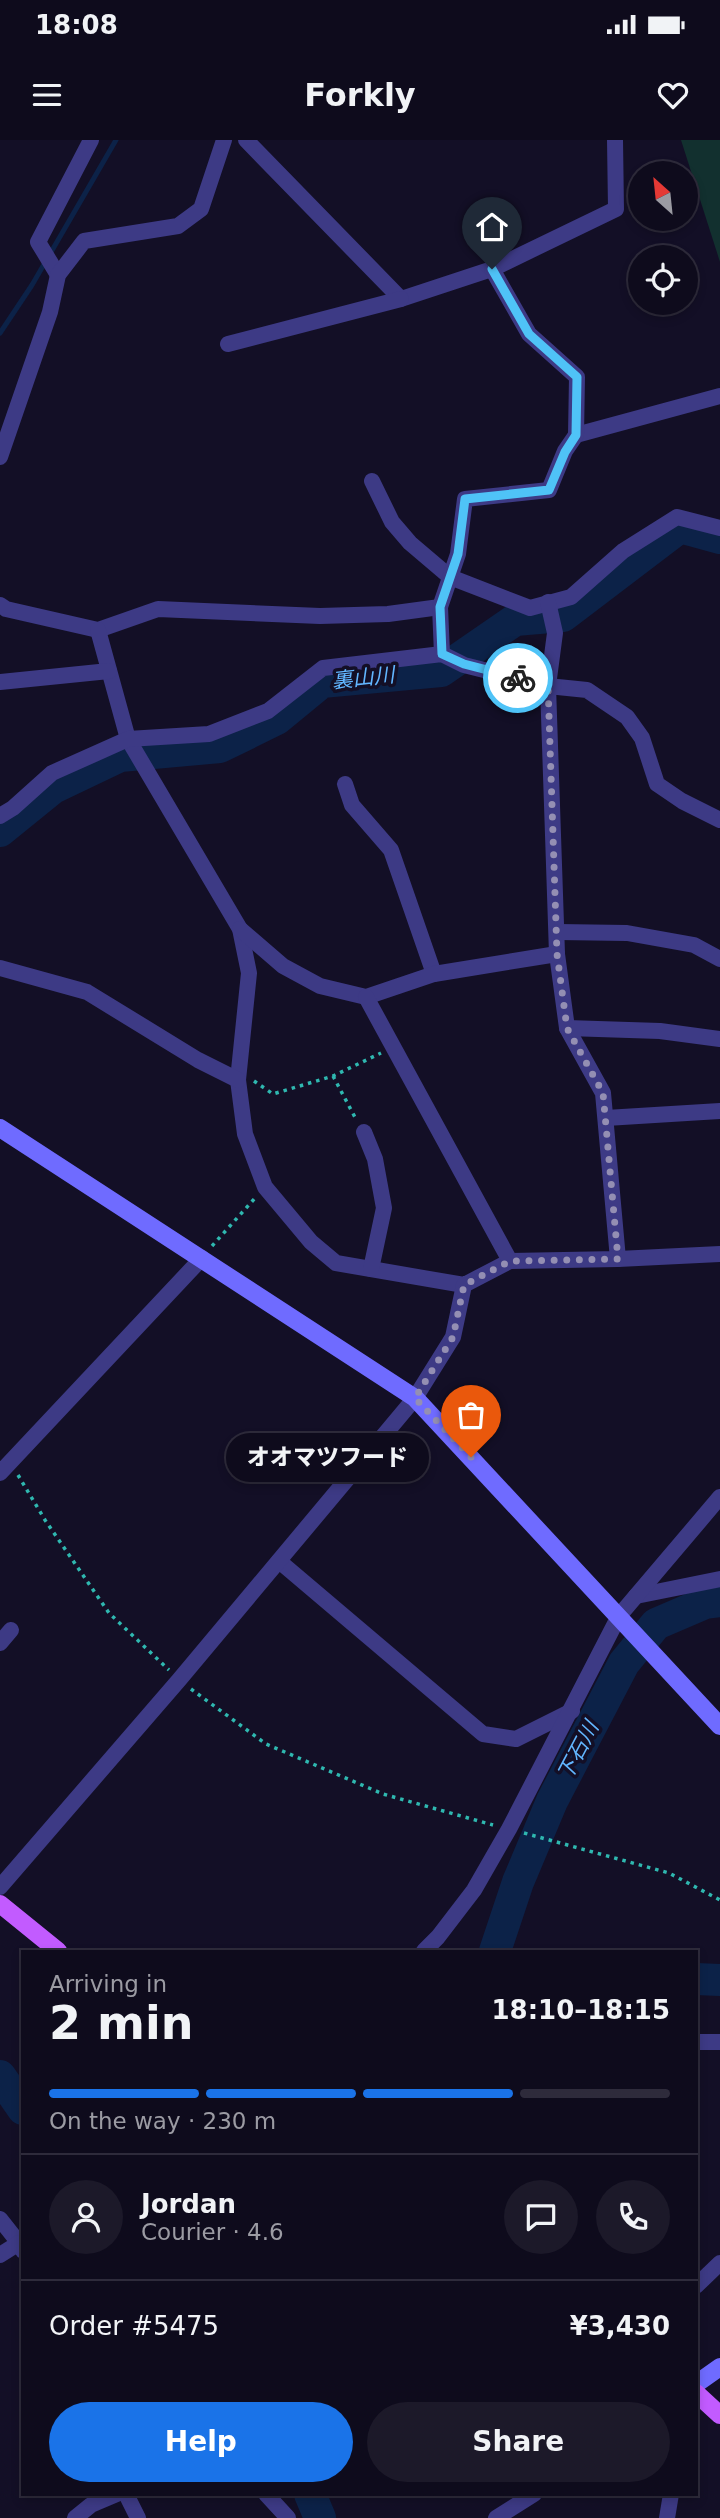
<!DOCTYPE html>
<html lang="en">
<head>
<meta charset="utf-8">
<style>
  :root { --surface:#0e0b1c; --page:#1c1929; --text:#f1f3f6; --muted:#9b9ba3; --line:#2e2b3b; --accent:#1a73e8 }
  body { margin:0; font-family:"DejaVu Sans","Noto Sans JP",sans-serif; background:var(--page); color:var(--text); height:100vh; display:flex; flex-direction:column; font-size:26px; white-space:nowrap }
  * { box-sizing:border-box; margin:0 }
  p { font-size:23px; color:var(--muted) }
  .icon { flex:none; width:38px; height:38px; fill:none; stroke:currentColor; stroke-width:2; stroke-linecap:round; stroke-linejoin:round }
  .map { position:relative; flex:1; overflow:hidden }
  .side { position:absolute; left:21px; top:1810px; width:677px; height:546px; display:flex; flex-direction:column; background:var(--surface); border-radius:0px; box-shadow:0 4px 10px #0003,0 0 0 2px var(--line) }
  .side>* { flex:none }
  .needle { width:46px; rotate:333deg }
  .tools { position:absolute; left:628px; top:21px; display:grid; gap:14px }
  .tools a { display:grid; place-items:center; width:70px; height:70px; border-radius:50%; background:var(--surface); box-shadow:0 4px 10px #0003,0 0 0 2px var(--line); font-size:35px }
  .pin { position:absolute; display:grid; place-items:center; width:60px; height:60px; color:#fff; margin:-72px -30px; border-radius:50% 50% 50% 0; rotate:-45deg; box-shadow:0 0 7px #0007 }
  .pin .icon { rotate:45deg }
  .courier { position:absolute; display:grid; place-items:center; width:70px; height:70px; margin:-35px; border:5px solid #4fc3f7; border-radius:50%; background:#fff; color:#222; box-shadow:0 2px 9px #0007 }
  .bubble { position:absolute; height:49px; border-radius:24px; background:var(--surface); box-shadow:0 4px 10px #0003,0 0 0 2px var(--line); font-size:23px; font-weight:800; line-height:49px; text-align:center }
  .summary em { font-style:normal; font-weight:800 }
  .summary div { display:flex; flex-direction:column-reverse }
  .summary { display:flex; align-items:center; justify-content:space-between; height:119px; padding:0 28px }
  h1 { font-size:46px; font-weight:800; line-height:52px }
  .bar { display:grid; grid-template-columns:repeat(4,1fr); gap:10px 7px; align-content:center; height:84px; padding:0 28px }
  .bar i { height:9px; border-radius:5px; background:var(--line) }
  .bar .selected { background:var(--accent) }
  .bar p { grid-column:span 4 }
  .line { display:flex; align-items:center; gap:18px; padding:0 28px; border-top:2px solid var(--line) }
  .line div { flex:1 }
  .round { display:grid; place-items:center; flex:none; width:74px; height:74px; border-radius:37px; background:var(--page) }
  .primary-button { display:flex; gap:14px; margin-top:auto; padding:14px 28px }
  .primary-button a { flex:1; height:80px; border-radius:42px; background:var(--accent); color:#fff; font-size:28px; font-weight:800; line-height:80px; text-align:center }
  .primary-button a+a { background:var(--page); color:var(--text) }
  .status { display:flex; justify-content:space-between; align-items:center; height:49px; padding:0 35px; background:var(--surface); direction:ltr }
  .status svg { height:19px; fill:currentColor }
  header { display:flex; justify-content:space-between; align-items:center; height:91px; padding:0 28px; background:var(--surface); font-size:32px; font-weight:800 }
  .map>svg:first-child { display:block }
  .green { fill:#12302f }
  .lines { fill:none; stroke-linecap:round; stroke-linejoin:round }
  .stream { stroke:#0c2248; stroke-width:5 }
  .river { stroke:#0c2248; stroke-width:32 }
  .path { stroke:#2fb8b0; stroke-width:3.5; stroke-dasharray:3.5 5; stroke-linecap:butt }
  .street { stroke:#3d3a85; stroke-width:16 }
  .secondary { stroke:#6f6bff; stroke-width:18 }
  .primary { stroke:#c25bff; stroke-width:18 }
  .done { stroke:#948fb3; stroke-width:7; stroke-dasharray:0 12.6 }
  .route { stroke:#4fc3f7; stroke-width:9 }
  .labels { text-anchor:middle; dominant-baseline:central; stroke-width:7; stroke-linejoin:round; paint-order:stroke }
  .water-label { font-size:21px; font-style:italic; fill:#62b6ff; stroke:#130f26 }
</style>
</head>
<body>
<div class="status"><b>18:08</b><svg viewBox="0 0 49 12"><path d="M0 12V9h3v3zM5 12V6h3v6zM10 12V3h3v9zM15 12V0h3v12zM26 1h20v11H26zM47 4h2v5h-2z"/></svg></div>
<header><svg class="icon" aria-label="menu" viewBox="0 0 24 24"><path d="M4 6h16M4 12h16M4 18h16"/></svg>Forkly<svg class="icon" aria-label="heart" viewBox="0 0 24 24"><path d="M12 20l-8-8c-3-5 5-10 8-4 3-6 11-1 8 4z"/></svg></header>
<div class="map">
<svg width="720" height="2378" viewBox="0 0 720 2378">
  <rect width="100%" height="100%" fill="#130f26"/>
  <!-- green -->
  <polygon class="green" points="681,0 720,0 720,122"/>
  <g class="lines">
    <!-- stream -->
    <polyline class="stream" points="0,193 32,145 116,0"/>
    <!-- river -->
    <g class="river">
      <polyline points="0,691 53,648 120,616 220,607 277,579 322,542 441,531 515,480 563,476 680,387 720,398"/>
      <polyline points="495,1811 518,1742 552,1661 624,1523 656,1484 705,1463 720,1461"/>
      <polyline points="696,1839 720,1840"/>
      <polyline points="0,1936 23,1969"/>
      <polyline points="310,2354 320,2378"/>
    </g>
    <!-- path -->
    <g class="path">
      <polyline points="333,936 357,981"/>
      <polyline points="254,941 273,954 333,936 381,913"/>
      <polyline points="212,1106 256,1057"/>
      <polyline points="18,1335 45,1380 109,1473 169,1530"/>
      <polyline points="191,1549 266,1604 383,1654 493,1685"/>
      <polyline points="524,1693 669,1733 720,1760"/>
    </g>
    <!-- street -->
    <g class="street">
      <polyline points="246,0 401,159 492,129 616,69 615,0"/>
      <polyline points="58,135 38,102 91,0"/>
      <polyline points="228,204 401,159"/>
      <polyline points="576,295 720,256"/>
      <polyline points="0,317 50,172 58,135 84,101 178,86 201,69 224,0"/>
      <polyline points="372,341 392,382 410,403 450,437 530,468 571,457 623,411 677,377 720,388"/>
      <polyline points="548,462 555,493 548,546 557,814 567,888 603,953 618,1119"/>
      <polyline points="0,465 6,469 98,490 158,469 320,476 388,474 440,467"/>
      <polyline points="98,490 128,599 240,789 249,833 238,940 245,994 265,1047 311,1102 336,1123 464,1145 510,1121 618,1119 720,1114"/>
      <polyline points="442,514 440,467 458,414 465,359 549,350 565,311 576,295 577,237 529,194 492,129"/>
      <polyline points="0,542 109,531"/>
      <polyline points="345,644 352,665 391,710 434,834"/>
      <polyline points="0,676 13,668 52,633 128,599 209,594 268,571 323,528 442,514 464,525 548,546 587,550 627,577 642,598 657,644 682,661 720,680"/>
      <polyline points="240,789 283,826 320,846 366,857 434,834 557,814"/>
      <polyline points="558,792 627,793 694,805 720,819"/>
      <polyline points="0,828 87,852 198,920 238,940"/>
      <polyline points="366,857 510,1121"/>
      <polyline points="567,888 660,891 720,899"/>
      <polyline points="606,978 720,971"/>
      <polyline points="364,992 375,1019 384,1068 371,1129"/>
      <polyline points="0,1333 202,1118"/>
      <polyline points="279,1421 483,1594 516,1599 572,1571"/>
      <polyline points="636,1456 720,1439"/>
      <polyline points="0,1503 11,1490"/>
      <polyline points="0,1747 179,1540 415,1258 453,1197 464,1145"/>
      <polyline points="424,1811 438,1797 474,1750 509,1689 619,1476 720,1357"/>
      <polyline points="696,1902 720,1902"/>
      <polyline points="0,2079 19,2103 23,2111"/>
      <polyline points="0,2115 19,2103"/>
      <polyline points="696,2146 720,2123"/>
      <polyline points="126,2354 138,2378"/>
      <polyline points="266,2354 288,2378"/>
      <polyline points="75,2378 91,2365 117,2354"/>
      <polyline points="496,2378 534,2354"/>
      <polyline points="667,2378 671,2354"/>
    </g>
    <!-- secondary -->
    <g class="secondary">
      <polyline points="0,988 415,1258 720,1586"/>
      <polyline points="696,2244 720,2227"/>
    </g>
    <!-- primary -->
    <g class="primary">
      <polyline points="0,1764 58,1811"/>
      <polyline points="696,2253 720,2275"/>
    </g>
  </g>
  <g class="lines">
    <!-- done -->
    <polyline class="done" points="471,1317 415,1258 453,1197 464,1145 510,1121 618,1119 603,953 567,888 557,814 548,546 518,538"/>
    <!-- route -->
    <polyline class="route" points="492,129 529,194 577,237 576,295 565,312 549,350 465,359 458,414 440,467 442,514 464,524 518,538"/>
  </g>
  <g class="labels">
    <!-- water labels -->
    <g class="water-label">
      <text transform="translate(363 538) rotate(-6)">裏山川</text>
      <text transform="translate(578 1611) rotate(-62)">下石川</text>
    </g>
  </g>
</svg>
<div class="tools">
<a><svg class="needle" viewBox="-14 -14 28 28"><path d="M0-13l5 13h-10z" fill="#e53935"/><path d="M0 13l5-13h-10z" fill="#9b9ba3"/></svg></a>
<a><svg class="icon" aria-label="locate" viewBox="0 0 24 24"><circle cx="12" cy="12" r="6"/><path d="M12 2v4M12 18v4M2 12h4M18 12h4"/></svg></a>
</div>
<div class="pin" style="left:471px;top:1317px;background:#ea580c"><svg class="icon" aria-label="bag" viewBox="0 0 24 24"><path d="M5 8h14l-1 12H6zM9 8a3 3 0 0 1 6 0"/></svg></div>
<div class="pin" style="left:492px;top:129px;background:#1f2937"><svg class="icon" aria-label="home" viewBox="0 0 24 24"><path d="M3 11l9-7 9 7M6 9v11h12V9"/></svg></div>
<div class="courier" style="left:518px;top:538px"><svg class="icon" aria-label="bike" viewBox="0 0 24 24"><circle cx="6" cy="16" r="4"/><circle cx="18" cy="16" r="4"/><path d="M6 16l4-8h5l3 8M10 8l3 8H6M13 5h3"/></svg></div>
<div class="bubble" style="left:226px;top:1293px;width:203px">オオマツフード</div>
<section class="side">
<div class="summary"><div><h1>2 min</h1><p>Arriving in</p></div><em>18:10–18:15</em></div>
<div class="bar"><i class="selected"></i><i class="selected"></i><i class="selected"></i><i></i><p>On the way · 230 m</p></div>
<div class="line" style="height:126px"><a class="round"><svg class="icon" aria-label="person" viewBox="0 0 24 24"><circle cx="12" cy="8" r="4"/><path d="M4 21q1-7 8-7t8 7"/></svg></a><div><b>Jordan</b><p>Courier · 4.6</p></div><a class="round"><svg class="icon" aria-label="chat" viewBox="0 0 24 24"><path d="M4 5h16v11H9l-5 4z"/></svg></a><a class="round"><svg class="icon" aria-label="phone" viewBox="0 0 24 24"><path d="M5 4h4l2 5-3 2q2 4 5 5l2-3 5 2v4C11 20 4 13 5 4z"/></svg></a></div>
<div class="line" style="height:91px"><div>Order #5475</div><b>¥3,430</b></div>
<div class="primary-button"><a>Help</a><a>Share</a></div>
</section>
</div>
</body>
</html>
